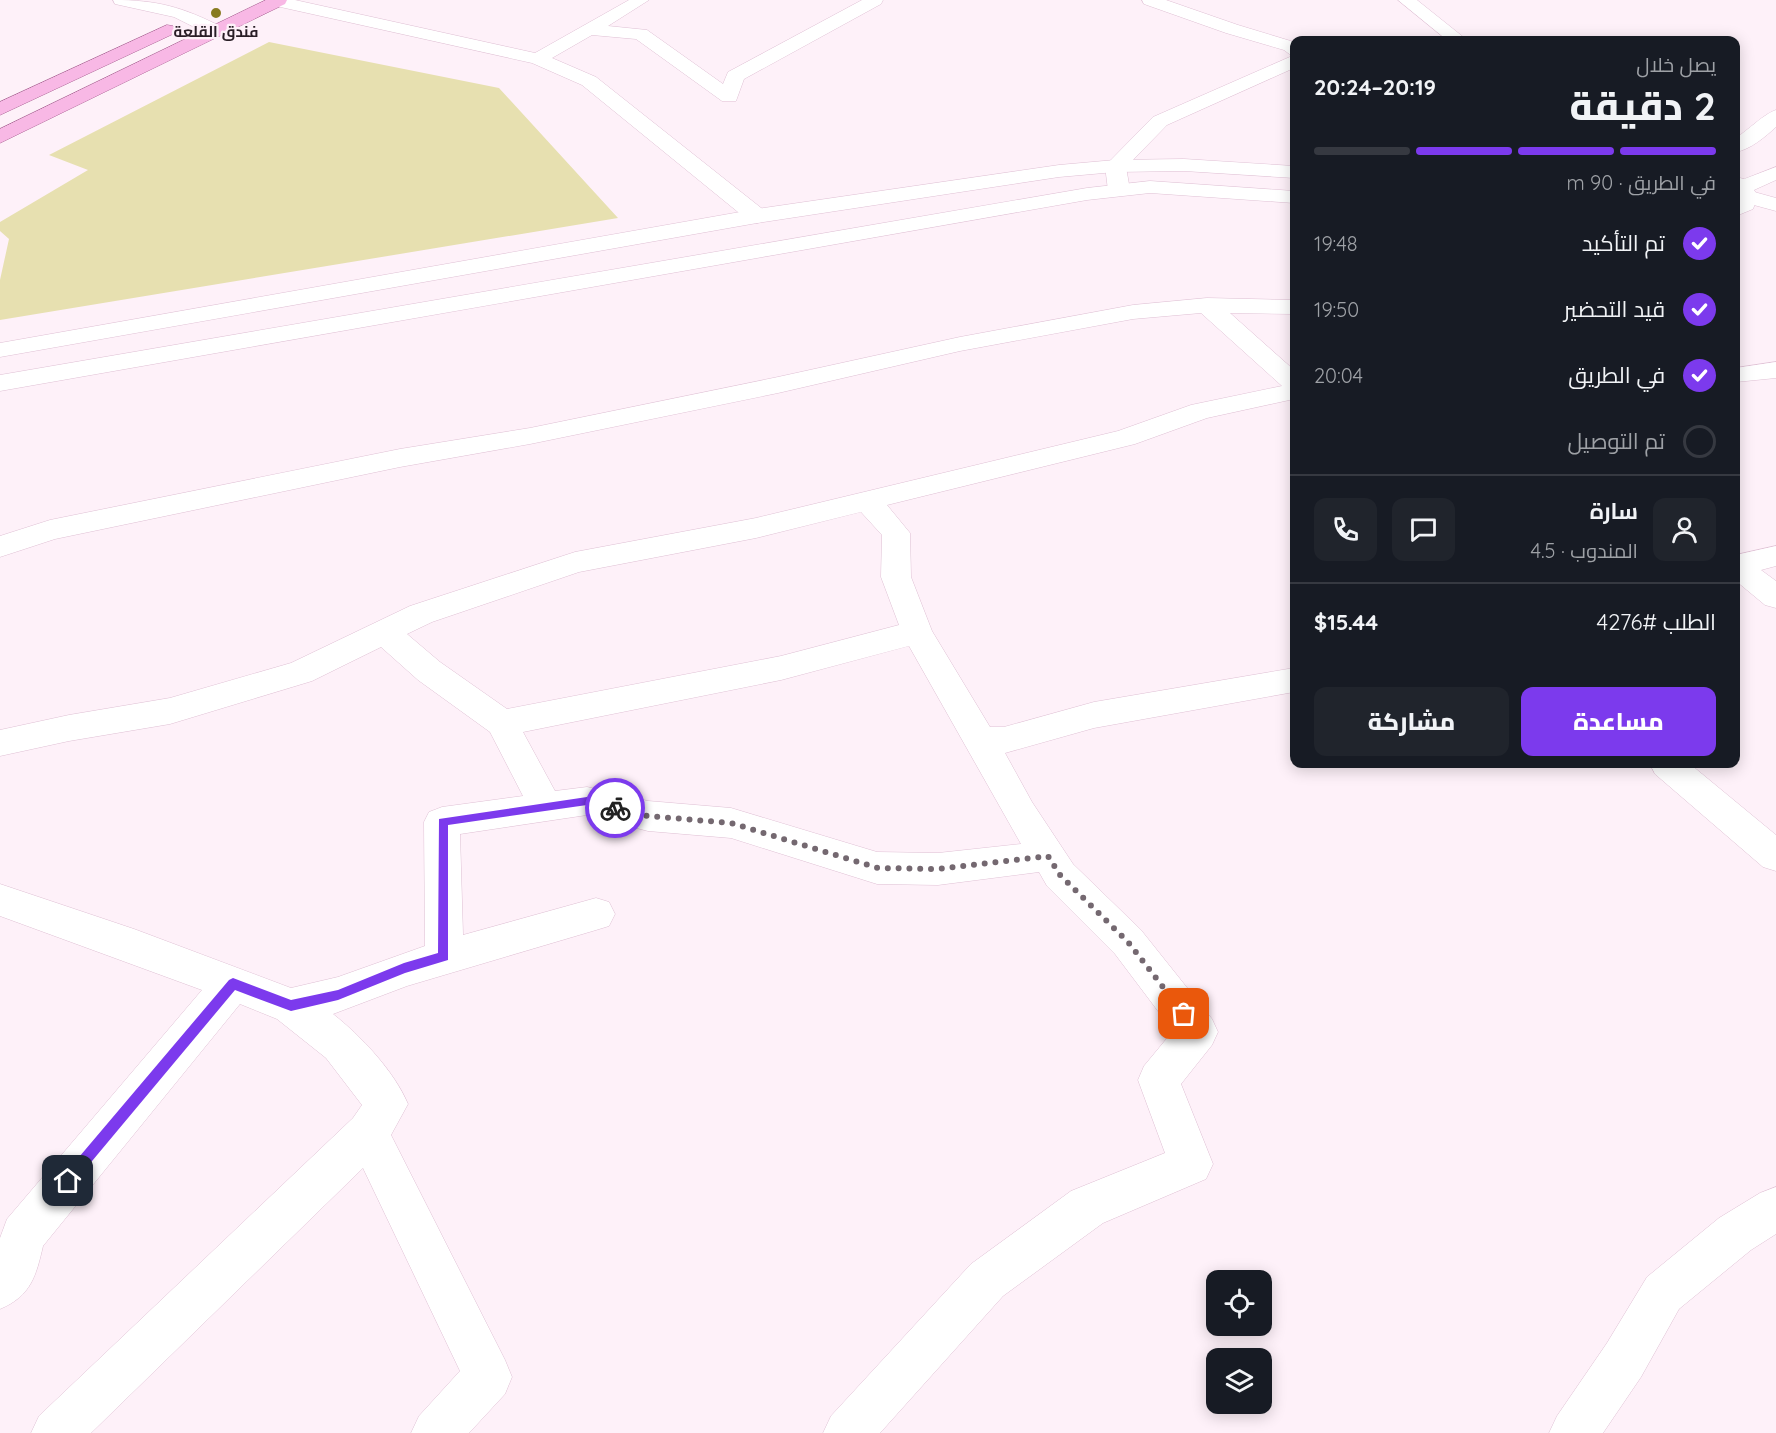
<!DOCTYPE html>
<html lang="ar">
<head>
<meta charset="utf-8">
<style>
  :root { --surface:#171b24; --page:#20242c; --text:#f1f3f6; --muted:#9ea1a6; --line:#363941; --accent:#7c3aed }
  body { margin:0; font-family:Quicksand,Cairo,sans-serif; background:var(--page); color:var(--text); direction:rtl; height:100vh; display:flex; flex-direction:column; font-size:22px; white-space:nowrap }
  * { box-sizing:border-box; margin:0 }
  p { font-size:20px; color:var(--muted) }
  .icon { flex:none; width:33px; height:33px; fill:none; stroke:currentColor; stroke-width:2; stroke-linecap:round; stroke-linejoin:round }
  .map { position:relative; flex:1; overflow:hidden; direction:ltr }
  .details { position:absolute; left:1290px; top:36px; width:450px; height:732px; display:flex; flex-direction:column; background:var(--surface); border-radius:12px; box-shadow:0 3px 15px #0003; direction:rtl }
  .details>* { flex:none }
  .fabs { position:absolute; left:1206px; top:1270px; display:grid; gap:12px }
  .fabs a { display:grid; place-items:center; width:66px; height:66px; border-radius:12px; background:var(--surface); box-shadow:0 3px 15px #0003; font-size:30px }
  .pin { position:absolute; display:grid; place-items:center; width:51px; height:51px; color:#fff; margin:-26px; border-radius:12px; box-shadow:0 3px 9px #0006 }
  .courier { position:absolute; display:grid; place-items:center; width:60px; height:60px; margin:-30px; border:4px solid #7c3aed; border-radius:50%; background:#fff; color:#222; box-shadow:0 2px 8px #0007 }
  .summary em { font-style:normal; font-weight:800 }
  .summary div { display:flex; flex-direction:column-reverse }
  .summary { display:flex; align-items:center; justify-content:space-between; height:102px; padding:0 24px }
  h1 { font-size:39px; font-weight:800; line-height:45px }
  .bar { display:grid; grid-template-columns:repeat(4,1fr); gap:9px 6px; align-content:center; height:72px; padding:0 24px }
  .bar i { height:8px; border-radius:4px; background:var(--line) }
  .bar .on { background:var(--accent) }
  .bar p { grid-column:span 4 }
  .line { display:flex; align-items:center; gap:15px; padding:0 24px; border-top:2px solid var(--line) }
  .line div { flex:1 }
  .round { display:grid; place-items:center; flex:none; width:63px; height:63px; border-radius:12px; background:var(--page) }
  ol { padding:0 24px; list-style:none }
  li { display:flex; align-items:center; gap:18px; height:66px }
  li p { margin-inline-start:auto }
  li .icon { padding:6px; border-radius:50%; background:var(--accent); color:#fff; stroke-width:4 }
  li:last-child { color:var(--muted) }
  li i { width:33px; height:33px; border:3px solid var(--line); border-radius:50% }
  .button { display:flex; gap:12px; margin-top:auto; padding:12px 24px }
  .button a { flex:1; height:69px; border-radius:12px; background:var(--accent); color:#fff; font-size:24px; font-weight:800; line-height:69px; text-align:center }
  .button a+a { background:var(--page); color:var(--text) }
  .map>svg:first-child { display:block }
  .green { fill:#e7e0b0 }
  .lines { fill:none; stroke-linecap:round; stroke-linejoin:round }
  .minor-casing { stroke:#dfc0d4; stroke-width:1 }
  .tertiary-casing { stroke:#dfc0d4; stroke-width:1 }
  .secondary-casing { stroke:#dfc0d4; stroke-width:1 }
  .primary-casing { stroke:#ac6496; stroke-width:1 }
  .minor { fill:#fff; fill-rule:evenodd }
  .tertiary { fill:#fff; fill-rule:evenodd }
  .secondary { fill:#fff; fill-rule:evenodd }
  .primary { fill:#f8b8e5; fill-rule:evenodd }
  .route { fill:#7c3aed }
  .done { stroke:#746870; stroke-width:6; stroke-dasharray:0 10.8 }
  .poi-dot { fill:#887b20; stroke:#fef1f9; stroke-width:2 }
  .labels { text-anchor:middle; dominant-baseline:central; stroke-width:4.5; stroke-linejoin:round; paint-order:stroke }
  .far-poi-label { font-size:15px; font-weight:bold; fill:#291e26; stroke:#fef1f9 }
</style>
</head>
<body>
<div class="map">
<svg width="1776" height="1433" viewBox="0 0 1776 1433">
  <rect width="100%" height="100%" fill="#fef1f9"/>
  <!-- green -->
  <polygon class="green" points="269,42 499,88 618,218 0,320 0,280 9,239 0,231 0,222 88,170 49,155"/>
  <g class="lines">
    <defs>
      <g id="minor">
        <polygon points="268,0 295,0 535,53 629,0 649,0 608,26 647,30 723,84 728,72 862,0 883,0 881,4 744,79 736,101 722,101 636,39 592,35 552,58 596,77 765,211 768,216 765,221 757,223 749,221 582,85 532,63 276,6 270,5"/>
        <polygon points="1142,0 1166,0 1238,25 1294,42 1294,68 1167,125 1126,167 1130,190 1126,194 1119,196 1112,194 1108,190 1105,166 1153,117 1292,56 1284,50 1226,33 1144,4"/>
        <polygon points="1747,190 1776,198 1776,211 1739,201 1736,196 1739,191"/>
        <path d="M1207,298l87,2v14l-64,-1 64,57v29l-87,19 -72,26 -248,61 23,28 1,44 21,54 58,96h14l90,-25 200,-34v24l-200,36 -89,25 27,49 41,62 68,66 71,89 6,13 -6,13 -31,39 32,80 -7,15 -103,44 -100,73 -123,137h-57l8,-17 140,-152 100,-73 94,-38 -27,-73 6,-14 29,-35 -58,-77 -68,-68 -8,-14 -101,13 -61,-1 -146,-46 -83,-7 -61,-16 -127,19 3,101 133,-37 13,4 6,12 -6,12 -13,4 -189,56 -74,28c28,22 61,57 75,90l-17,31 114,225 7,17 -7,17 -36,39h-58l8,-17 41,-45 -97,-203 -272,265h-60l8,-17 314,-298 9,-13 -36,-47 -49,-39 -37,-15 -197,242c-7,30 -12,50 -43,63v-71l7,-19 195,-229 -202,-74v-32l134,45 157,59 47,-11 87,-31 -1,-124 5,-10 13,-5 81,-11 -33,-64 -72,-52 -37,-33 -69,34 -142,43 -101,17 -69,15v-26l69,-15 101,-17 121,-35 119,-57 165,-54 181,-34 362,-87 73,-26 91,-19 -81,-73 -68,6 -173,32 -182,42 -248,51 -130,23 -345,72 -55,18v-21l50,-16 350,-71 130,-21 248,-51 182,-40 173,-32zM861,512l21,23 -1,42 18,48 -118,31 -274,53 -67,-47 -33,-28 25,-12 147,-50 177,-34zM909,646l112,198 -83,9 -61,-1 -146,-44 -83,-7 -61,-14 -32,4 -32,-59 258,-52z"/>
        <polygon points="1776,362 1776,378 1736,382 1736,368"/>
        <polygon points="1776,546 1776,566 1761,570 1776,581 1776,608 1765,605 1736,581 1736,555"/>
        <polygon points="1650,764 1690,764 1776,835 1776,871 1763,867 1655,774"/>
        <polygon points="1776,1187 1776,1234 1751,1250 1679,1309 1641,1377 1603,1433 1549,1433 1557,1416 1607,1343 1647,1277 1719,1218 1760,1193"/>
      </g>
      <path id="tertiary" d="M113,0c45,0 69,7 109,27l3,4 -3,4h-12l-36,-18 -59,-13z"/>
      <g id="secondary">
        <polygon points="1398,0 1417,0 1467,40 1447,40"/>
        <path d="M1776,110v17c-11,10 -25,22 -40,25v-14c11,-7 29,-25 40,-28z"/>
        <polygon points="1184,159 1294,166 1294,178 1184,171 1115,172 1059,177 757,223 0,357 0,343 757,209 1059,165 1115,160"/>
        <polygon points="1776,167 1776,180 1754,190 1758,196 1753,209 1736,216 1736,177 1744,179"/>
        <polygon points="1150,181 1294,191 1294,203 1150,193 1087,200 0,391 0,375 1087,188"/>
      </g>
      <g id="primary">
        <polygon points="266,0 287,0 285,4 0,143 0,129"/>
        <polygon points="167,25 173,26 176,30 173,34 0,115 0,102"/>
      </g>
    </defs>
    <!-- minor casing -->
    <use href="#minor" class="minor-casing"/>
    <!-- tertiary casing -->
    <use href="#tertiary" class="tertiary-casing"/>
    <!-- secondary casing -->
    <use href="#secondary" class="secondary-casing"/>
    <!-- primary casing -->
    <use href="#primary" class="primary-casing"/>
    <!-- minor -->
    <use href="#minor" class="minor"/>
    <!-- tertiary -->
    <use href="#tertiary" class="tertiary"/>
    <!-- secondary -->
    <use href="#secondary" class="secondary"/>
    <!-- primary -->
    <use href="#primary" class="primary"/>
  </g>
  <!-- route -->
  <polygon class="route" points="587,797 615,804 620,808 615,812 587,805 448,825 448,960 405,973 338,1000 291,1011 235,990 72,1185 68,1187 63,1185 61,1181 63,1176 229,980 233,978 291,1000 338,990 404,963 438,953 439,819"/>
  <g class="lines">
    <!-- done -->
    <polyline class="done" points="615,808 648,816 731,823 878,868 938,869 1048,856 1060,875 1128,942 1184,1014"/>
  </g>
  <!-- markers -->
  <circle class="poi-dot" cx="216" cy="13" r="6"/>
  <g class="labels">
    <!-- far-poi labels -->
    <g class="far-poi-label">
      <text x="216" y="31">فندق القلعة</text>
    </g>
  </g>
</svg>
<div class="fabs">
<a><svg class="icon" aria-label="locate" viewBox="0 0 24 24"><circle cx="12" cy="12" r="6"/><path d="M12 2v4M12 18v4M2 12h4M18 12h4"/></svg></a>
<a><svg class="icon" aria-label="layers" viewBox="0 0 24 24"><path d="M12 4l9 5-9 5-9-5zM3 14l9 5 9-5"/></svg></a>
</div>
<div class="pin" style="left:1184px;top:1014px;background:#ea580c"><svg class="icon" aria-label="bag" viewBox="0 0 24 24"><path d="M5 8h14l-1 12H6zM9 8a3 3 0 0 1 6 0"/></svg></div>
<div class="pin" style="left:68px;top:1181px;background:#1f2937"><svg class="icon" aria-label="home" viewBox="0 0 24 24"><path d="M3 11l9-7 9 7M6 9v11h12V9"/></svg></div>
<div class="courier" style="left:615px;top:808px"><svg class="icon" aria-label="bike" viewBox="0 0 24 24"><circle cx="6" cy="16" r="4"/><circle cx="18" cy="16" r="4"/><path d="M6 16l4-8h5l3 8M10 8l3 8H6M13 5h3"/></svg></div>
<section class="details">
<div class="summary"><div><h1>2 دقيقة</h1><p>يصل خلال</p></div><em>20:19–20:24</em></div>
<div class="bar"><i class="on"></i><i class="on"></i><i class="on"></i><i></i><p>في الطريق · 90 m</p></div>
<ol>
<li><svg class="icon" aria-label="check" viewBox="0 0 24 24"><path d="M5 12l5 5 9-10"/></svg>تم التأكيد<p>19:48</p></li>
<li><svg class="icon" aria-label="check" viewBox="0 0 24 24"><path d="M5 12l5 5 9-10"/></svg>قيد التحضير<p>19:50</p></li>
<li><svg class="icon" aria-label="check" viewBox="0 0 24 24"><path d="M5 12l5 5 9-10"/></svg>في الطريق<p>20:04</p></li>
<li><i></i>تم التوصيل</li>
</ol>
<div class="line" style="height:108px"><a class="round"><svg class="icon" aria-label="person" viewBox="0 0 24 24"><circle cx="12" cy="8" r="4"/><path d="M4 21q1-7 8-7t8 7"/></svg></a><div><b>سارة</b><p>المندوب · 4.5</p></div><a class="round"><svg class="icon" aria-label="chat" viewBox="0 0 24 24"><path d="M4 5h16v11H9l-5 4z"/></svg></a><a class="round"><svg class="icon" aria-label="phone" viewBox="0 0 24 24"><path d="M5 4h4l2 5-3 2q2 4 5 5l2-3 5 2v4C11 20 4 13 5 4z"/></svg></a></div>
<div class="line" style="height:78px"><div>الطلب #4276</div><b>$15.44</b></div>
<div class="button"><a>مساعدة</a><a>مشاركة</a></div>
</section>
</div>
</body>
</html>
